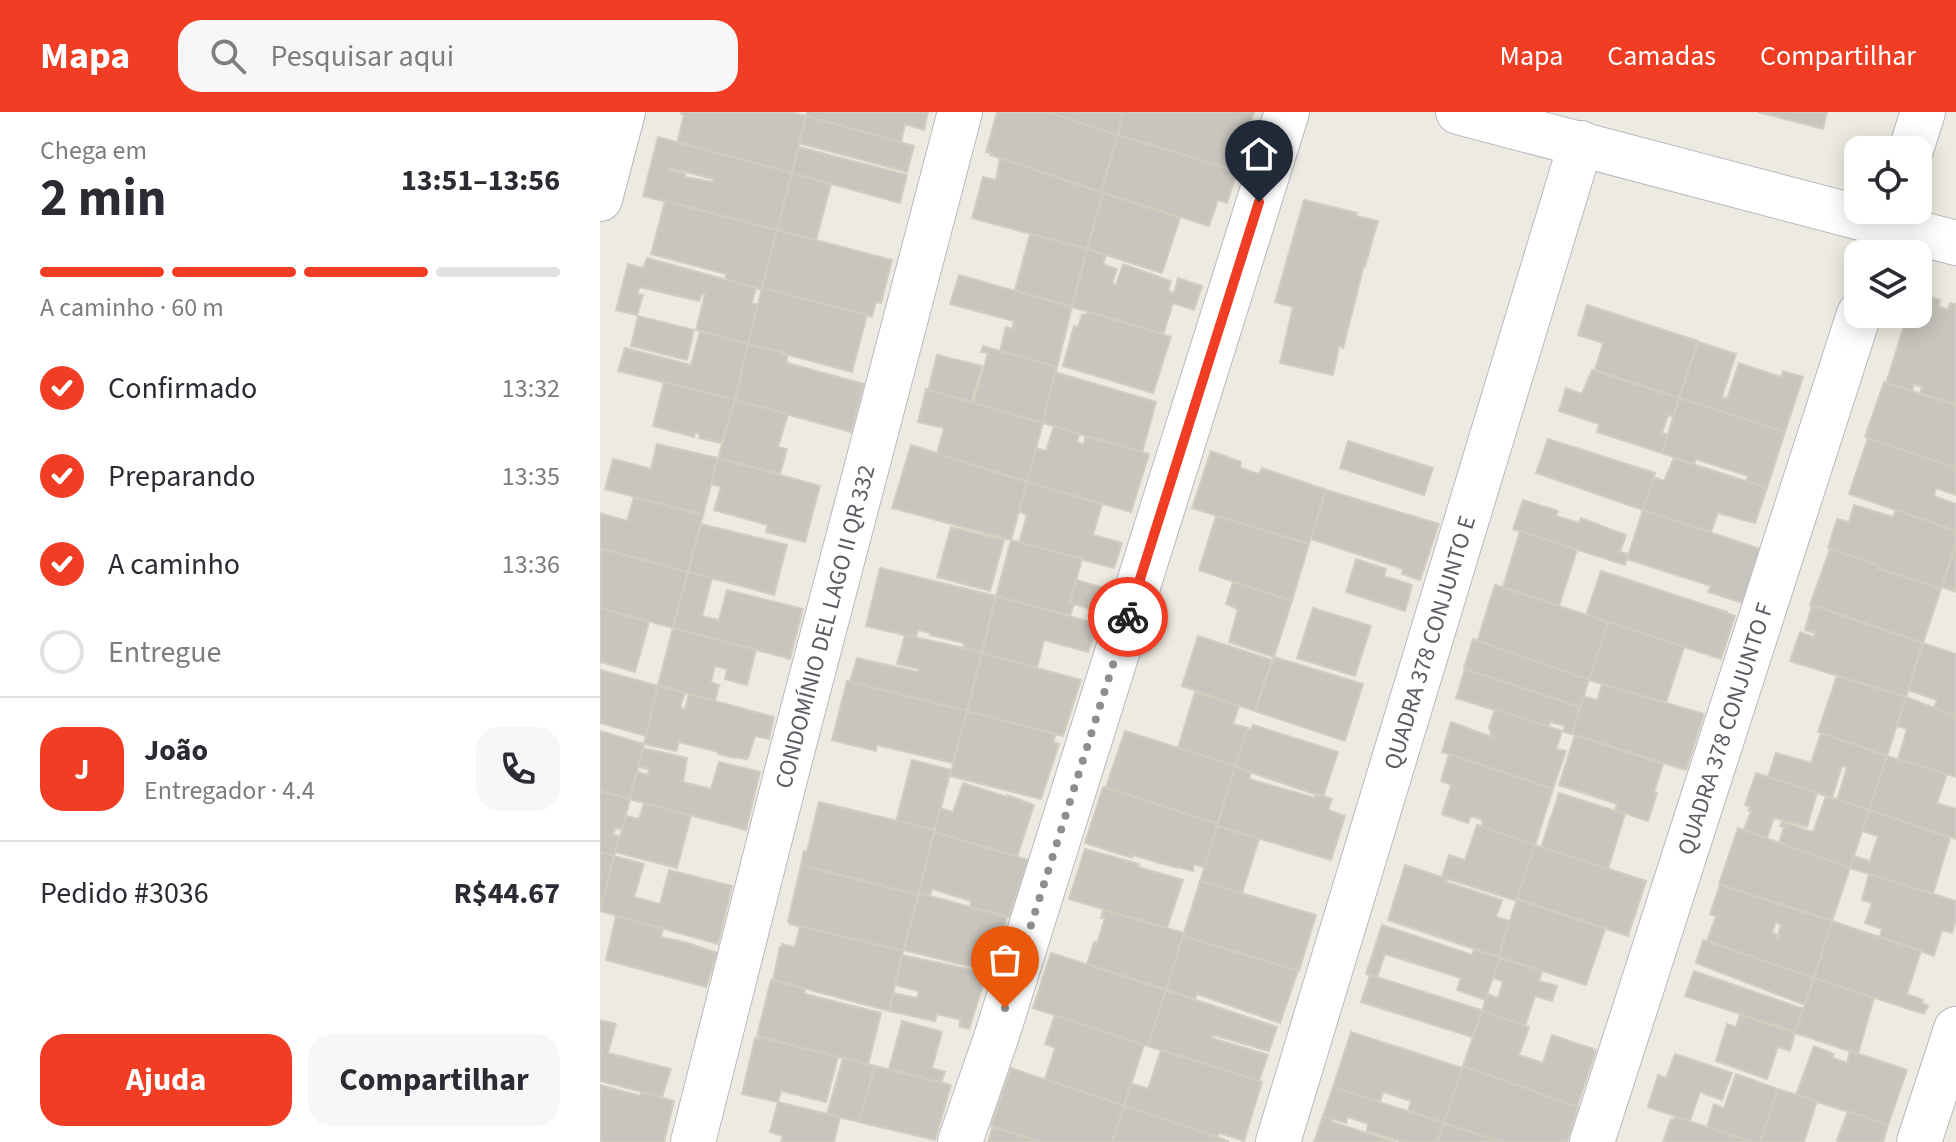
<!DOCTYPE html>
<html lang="pt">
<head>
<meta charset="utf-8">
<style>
  :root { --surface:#fff; --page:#f7f7f7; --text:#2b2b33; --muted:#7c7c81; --line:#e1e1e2; --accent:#f13d23 }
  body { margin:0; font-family:"Source Sans 3",sans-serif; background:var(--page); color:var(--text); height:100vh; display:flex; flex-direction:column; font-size:30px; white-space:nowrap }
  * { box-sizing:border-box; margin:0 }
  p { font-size:26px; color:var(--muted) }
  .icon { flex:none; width:44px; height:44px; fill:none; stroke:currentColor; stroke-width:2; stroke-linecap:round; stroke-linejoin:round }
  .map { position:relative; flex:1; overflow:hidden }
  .details { display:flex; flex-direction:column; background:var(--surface); width:600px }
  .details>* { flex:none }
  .fabs { position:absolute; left:1244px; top:24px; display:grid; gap:16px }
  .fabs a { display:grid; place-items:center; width:88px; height:88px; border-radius:16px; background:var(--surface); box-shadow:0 4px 20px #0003; font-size:40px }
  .pin { position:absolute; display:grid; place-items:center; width:68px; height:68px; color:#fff; margin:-82px -34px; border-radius:50% 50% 50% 0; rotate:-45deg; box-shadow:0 0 8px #0007 }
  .pin .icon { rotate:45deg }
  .courier { position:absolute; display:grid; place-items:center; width:80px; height:80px; margin:-40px; border:6px solid #f13d23; border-radius:50%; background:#fff; color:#222; box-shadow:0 2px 10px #0007 }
  .summary em { font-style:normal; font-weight:700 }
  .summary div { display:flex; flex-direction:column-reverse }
  .summary { display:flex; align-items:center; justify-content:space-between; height:136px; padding:0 40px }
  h1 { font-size:52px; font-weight:700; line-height:60px }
  .bar { display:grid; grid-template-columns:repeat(4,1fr); gap:12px 8px; align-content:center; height:96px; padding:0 40px }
  .bar i { height:10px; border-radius:6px; background:var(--line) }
  .bar .active { background:var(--accent) }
  .bar p { grid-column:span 4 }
  .line { display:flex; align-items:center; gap:20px; padding:0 40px; border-top:2px solid var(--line) }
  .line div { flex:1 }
  .round { display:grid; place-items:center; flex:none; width:84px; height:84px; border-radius:24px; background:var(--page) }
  ol { padding:0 40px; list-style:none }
  li { display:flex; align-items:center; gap:24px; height:88px }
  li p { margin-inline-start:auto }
  li .icon { padding:8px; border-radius:50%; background:var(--accent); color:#fff; stroke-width:4 }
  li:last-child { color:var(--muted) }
  li i { width:44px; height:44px; border:4px solid var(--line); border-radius:50% }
  .cta { display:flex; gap:16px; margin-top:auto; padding:16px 40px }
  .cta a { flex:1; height:92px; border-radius:24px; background:var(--accent); color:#fff; font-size:32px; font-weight:700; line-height:92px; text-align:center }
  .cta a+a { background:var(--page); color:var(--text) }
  header { display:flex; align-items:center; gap:48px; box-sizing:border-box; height:112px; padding:0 40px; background:var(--accent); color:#fff }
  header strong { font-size:38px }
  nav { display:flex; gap:44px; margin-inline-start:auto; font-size:28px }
  .search { width:560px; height:72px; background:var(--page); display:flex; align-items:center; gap:20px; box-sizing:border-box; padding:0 28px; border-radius:24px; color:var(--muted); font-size:30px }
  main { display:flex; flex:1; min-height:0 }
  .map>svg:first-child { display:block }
  .building { fill:#c8c5be; stroke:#d2cdbf; stroke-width:2; fill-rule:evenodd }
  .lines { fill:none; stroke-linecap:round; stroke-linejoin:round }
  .minor-casing { stroke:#b7b9be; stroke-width:46 }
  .minor { stroke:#fff; stroke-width:44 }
  .done { stroke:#8d8f8f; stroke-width:8; stroke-dasharray:0 14.4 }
  .route { stroke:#f13d23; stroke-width:10 }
  .labels { text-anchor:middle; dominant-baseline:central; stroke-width:6; stroke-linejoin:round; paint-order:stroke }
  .street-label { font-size:24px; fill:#5a5d63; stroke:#fff }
</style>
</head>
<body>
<header>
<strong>Mapa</strong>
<div class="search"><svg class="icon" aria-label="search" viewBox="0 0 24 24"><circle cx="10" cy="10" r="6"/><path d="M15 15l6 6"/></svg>Pesquisar aqui</div>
<nav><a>Mapa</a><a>Camadas</a><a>Compartilhar</a></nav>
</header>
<main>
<section class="details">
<div class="summary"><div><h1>2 min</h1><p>Chega em</p></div><em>13:51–13:56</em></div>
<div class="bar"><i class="active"></i><i class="active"></i><i class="active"></i><i></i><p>A caminho · 60 m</p></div>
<ol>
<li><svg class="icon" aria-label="check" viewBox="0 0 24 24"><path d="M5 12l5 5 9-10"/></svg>Confirmado<p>13:32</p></li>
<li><svg class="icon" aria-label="check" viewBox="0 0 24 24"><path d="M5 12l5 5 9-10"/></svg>Preparando<p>13:35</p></li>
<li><svg class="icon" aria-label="check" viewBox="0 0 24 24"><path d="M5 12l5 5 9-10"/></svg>A caminho<p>13:36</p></li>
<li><i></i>Entregue</li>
</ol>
<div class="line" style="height:144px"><b class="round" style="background:var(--accent);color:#fff">J</b><div><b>João</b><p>Entregador · 4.4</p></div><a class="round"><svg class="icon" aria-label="phone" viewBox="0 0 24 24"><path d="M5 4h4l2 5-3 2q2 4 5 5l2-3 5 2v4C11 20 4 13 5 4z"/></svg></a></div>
<div class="line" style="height:104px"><div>Pedido #3036</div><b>R$44.67</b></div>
<div class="cta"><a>Ajuda</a><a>Compartilhar</a></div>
</section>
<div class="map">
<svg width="1356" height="1030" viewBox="0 0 1356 1030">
  <rect width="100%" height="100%" fill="#edebe1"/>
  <!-- building -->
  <g class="building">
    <polygon points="82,0 191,0 206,4 192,61 77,31 84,3 81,2"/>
    <polygon points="207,0 328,0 324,18 305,12 301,30 206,4"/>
    <polygon points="397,0 447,0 518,23 501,80 390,43 391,41 386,40"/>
    <polygon points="447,0 523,0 518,23"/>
    <polygon points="523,0 654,0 635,59 518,23"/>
    <polygon points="1158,0 1227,0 1223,17"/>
    <polygon points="206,4 314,34 307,60 199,31"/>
    <polygon points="518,23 633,58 633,60 637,61 627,91 618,88 609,114 501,80"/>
    <path d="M58,25l134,36 -15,57 -134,-34zM70,56l43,11v3l-28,-5v-3l-16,-4z"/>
    <polygon points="199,35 307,63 300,91 192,61"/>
    <polygon points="400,46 503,81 487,137 372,106 383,65 396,68"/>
    <polygon points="192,61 231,72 216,128 177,118"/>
    <polygon points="503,81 580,106 562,161 487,137"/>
    <polygon points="704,88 757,101 756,104 778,109 765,154 764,153 743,236 739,234 733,263 680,251 693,195 675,190"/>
    <polygon points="65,89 177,118 162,178 125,167 126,162 51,142"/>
    <polygon points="177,118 292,148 281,191 276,190 272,205 162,176"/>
    <polygon points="430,122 487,137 472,195 415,178"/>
    <polygon points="487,137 506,143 503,152 517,157 512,171 516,173 523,152 571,169 568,179 574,181 578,166 602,174 594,198 573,191 563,223 472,195"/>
    <polygon points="47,146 156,176 152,191 158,193 148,232 96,218 105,182 102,182 99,189 39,175 38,182 43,183 37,203 16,198 28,152 43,156"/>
    <polygon points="359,163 472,195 457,255 400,239 406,215 412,217 414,209 350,192"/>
    <polygon points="162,176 267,203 252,260 148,232"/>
    <polygon points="1318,182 1340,188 1339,195 1348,197 1350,191 1356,192 1356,293 1320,282 1322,275 1314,272 1312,279 1286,271 1308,202 1318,202"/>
    <polygon points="987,193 1098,229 1079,286 995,258 1003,231 978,223"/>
    <polygon points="487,199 571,225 553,281 463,254 474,214 478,215 482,202 486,203"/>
    <polygon points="38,204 94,218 87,248 31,234"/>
    <polygon points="100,219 148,232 135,288 18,259 25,236 91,253"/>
    <polygon points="1098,230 1136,242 1122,285 1127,287 1139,251 1181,265 1183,259 1203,265 1185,320 1079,286"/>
    <polygon points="148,232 184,241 183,243 187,244 187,251 264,272 251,320 135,288"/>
    <polygon points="383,234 457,255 443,311 373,292 388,241 381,240"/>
    <polygon points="337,243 382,254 371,291 328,279"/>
    <polygon points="992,258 1079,286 1074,305 1068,303 1062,321 1068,323 1062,341 997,320 999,312 959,299 966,276 982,282"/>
    <polygon points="455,260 556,290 542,341 443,311"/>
    <polygon points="64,270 135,288 121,331 99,326 100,322 95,321 94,325 53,314"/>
    <polygon points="1284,270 1356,293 1356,356 1265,325"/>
    <polygon points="326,277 443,311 427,370 337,342 344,316 318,310"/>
    <polygon points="1079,286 1185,320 1167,376 1146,369 1148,364 1096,347 1094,352 1062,341"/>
    <polygon points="135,288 188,302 178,335 187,337 180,362 118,346"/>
    <polygon points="454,314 479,322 477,330 483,333 486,324 549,342 531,400 427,370 436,336 446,339"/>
    <polygon points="1268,326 1356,356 1356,383 1336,376 1334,384 1356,392 1356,419 1249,382"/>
    <polygon points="948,327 1055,361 1043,398 936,361"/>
    <polygon points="748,329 833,356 824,383 740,356"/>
    <polygon points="57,332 118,346 103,403 5,377 13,347 51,357"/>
    <polygon points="311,333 427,370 411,428 292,396"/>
    <polygon points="611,339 641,350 640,356 659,362 662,356 726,378 709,432 592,396"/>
    <polygon points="118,346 220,374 205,430 166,420 168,413 114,398 121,375 111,372"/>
    <polygon points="1074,346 1167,376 1155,411 1118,401 1111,420 1043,398 1054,365 1064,369"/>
    <polygon points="427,370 502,392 493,423 522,431 514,456 419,431 427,403 419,400"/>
    <polygon points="726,378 839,412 820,468 802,462 803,457 711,427"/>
    <polygon points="34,385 103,403 88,460 0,436 0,401 27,409"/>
    <polygon points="923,388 958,399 956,404 979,411 981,406 1026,423 1020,440 1028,442 1025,453 913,417"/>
    <polygon points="1254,393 1293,405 1296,398 1356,419 1356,432 1341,477 1277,456 1278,453 1228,436 1237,407 1249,410"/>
    <polygon points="1043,398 1160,437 1151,463 1154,463 1143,491 1108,480 1111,474 1027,447"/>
    <polygon points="616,404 709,432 692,489 599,458"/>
    <polygon points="101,412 187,433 174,483 88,460"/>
    <polygon points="351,415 404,428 390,479 337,465"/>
    <polygon points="920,419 977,438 959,494 903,475"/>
    <polygon points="411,428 482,447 470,491 474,492 470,504 396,484"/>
    <polygon points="1356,432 1356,480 1342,475"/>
    <polygon points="1,437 88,460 73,516 0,496"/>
    <polygon points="1230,437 1278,453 1277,456 1341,477 1323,531 1210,493"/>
    <polygon points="756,447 786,457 784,464 812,473 805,499 746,480"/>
    <polygon points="280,456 396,484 382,540 363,536 364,531 330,523 330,521 318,518 316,526 266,514"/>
    <polygon points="1001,459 1127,500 1126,501 1135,504 1121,547 986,503"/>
    <polygon points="88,460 112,466 102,504 119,508 127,478 203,497 190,547 73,516"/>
    <polygon points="476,468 508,477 502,500 470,491"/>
    <polygon points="633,470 692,489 674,545 629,530 638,497 626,492"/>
    <polygon points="895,473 1008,510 989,568 877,530"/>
    <polygon points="396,484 498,512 488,540 444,528 437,556 382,541"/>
    <polygon points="1212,493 1323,531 1306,585 1190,549 1200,520 1214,525 1215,521 1205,518"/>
    <polygon points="0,496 49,510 35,560 1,550 0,552"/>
    <polygon points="713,496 771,514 755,564 697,546"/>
    <polygon points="1008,510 1084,535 1066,591 989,568"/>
    <polygon points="73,516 156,538 147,573 125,567 127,557 115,554 111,570 119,573 115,589 58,573"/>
    <polygon points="305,523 382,540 367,599 250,570 257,546 318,560 319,557 297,552"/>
    <polygon points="598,524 672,548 655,599 582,574"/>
    <polygon points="873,527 989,568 980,595 865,557 864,556"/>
    <polygon points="1323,531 1356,542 1356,604 1334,596 1337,588 1308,578"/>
    <polygon points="382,541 481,568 463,624 367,599"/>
    <polygon points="674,545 763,572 745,629 655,599"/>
    <polygon points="865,557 980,595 972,622 963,620 965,614 950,610 949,615 856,586"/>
    <polygon points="0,558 59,574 46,624 0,611"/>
    <polygon points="1237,564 1306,585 1287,644 1218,620"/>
    <polygon points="247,569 367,599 353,651 277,633 276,639 232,628"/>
    <polygon points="1002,572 1104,602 1086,658 972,622 984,584 997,588"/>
    <polygon points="58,573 85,581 80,595 85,597 89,582 174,605 169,627 155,624 148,646 146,645 146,647 135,645 135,646 118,642 118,640 79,630 76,639 44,632"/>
    <polygon points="595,580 639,594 633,612 648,616 636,654 578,636"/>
    <polygon points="1306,585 1356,604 1356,665 1298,647 1307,617 1297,614"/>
    <polygon points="895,597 962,619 956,637 966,639 953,677 842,640 851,610 892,625 889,615"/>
    <polygon points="367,599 456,622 453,630 459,632 441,687 350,664"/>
    <polygon points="653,613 738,640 723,685 635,655 647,617 651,618"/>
    <polygon points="0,619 44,632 30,687 0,679"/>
    <polygon points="525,619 636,654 618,712 506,675"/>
    <polygon points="1221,621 1287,644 1269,698 1237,688 1247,655 1242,654 1232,686 1168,665 1176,641 1211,651"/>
    <polygon points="975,623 1063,652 1054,680 1057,681 1048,709 1015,698 1017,692 959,673"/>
    <polygon points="43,636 87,646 83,670 111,677 119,650 160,660 146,718 29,687 37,660 48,663 49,657 38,655"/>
    <polygon points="849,642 953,677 935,733 881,716 883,708 871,704 868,711 842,702 851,673 841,669"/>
    <polygon points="1287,644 1347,662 1337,691 1356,697 1356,727 1269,698"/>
    <polygon points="312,648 351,658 335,718 296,709"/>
    <polygon points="635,655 651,660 649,667 715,686 716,682 732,687 728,698 745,704 731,748 617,714"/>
    <polygon points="1156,661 1217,681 1207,715 1174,706 1167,726 1144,718 1151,699 1148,698 1150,695 1145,693"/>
    <polygon points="363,671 407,685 407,683 434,693 417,745 334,720 340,696 353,700"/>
    <polygon points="503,675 618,712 605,756 594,752 593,759 578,755 577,756 532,743 532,746 485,731"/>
    <polygon points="0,679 30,687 22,718 15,716 13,723 20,724 14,744 0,740"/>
    <polygon points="959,681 1025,702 1008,757 941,736"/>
    <polygon points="1226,684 1269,698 1250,756 1179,731 1184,715 1180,714 1182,710 1213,720"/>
    <polygon points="219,690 335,718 318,783 201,753 204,739 207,740"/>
    <polygon points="44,691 91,704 77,756 15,740 26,704 39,707"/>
    <polygon points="1269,698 1350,726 1333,782 1250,756 1254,744 1270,749 1278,724 1262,719"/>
    <polygon points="877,713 935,733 917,789 842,765 849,743 865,748"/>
    <polygon points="617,714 659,727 642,781 600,769"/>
    <polygon points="1138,716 1250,756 1232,809 1119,772"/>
    <polygon points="334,720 428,748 409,805 370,795 371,789 332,777 330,784 319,781"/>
    <polygon points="935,733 1046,769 1028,824 917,787"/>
    <polygon points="485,737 539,752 538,755 583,768 567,816 469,787"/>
    <polygon points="0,740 14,744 0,799"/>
    <polygon points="14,744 44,752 34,785 60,792 69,758 132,774 118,832 0,799"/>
    <polygon points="201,753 318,783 303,839 190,812 188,809"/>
    <polygon points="805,753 848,767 846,770 902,788 896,805 910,809 898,845 788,808"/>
    <polygon points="1269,762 1356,789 1356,808 1352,821 1342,818 1334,844 1280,825 1282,817 1265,811 1272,791 1262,788"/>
    <polygon points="600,769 716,803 699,859 583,824"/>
    <path d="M1120,773l112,36 -18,57 -107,-37 9,-25 -6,-2zM1176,810l5,3 -4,14 -1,-5 -4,-1z"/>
    <polygon points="319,781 407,805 388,859 304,838"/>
    <polygon points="917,787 1005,817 986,873 898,845"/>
    <polygon points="503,798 584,821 566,878 487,852 494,830 497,831 505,806 501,806"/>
    <polygon points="16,804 63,817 61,825 88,831 117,841 106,875 6,848"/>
    <polygon points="1232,809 1321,839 1307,882 1323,888 1322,891 1328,894 1324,902 1214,866"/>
    <polygon points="782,813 872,843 874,837 900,846 885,888 857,878 861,866 785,842 777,865 766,862"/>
    <polygon points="200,814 303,839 289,899 173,868 180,835 182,835 182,832 195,835"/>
    <polygon points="583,824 698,859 680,911 597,882 595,887 566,878"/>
    <polygon points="1103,828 1214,866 1205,893 1096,851"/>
    <polygon points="451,841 566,878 548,934 433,896"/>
    <polygon points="302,843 387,861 369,917 359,914 361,908 337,902 335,909 289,899 293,881 317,886 319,879 295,873"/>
    <polygon points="900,846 942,859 939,869 957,874 952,889 935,884 925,914 882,899 887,882 898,886 903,869 893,866"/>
    <polygon points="1094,859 1204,897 1196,920 1085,884"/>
    <polygon points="770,863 881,898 882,899 872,925 761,890"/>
    <polygon points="1214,866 1274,886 1258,942 1195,921"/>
    <polygon points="171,868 205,877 204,881 209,883 281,901 268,953 157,924"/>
    <polygon points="566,878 677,915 669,939 613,923 612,926 668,943 659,969 548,934"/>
    <polygon points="882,899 929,915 919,943 943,951 952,923 996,938 977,995 863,954"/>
    <polygon points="455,903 544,933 524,994 445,967 455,936 445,932"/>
    <polygon points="1140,903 1195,921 1190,939 1178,935 1167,967 1116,949 1127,912 1136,915"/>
    <polygon points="0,908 16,912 8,941 71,957 62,985 0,969"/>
    <polygon points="302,909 342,920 332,956 345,960 341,971 289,957"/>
    <polygon points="751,920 862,956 844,1011 808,999 811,989 783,980 780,990 733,975"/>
    <polygon points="160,925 238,945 226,990 181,979 178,990 142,982 155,926 160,927"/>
    <polygon points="1214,934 1234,942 1233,946 1247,951 1250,939 1307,958 1288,1013 1196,983"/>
    <polygon points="561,938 662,970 644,1029 619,1021 617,1025 524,994 531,971 548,977"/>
    <polygon points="1075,942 1132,961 1122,988 1100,980 1090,1009 1048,995 1058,963 1066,966"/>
    <polygon points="243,946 275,954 259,1010 227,1002"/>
    <polygon points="275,954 351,973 335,1028 259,1010"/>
    <polygon points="863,954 978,995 967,1030 900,1030 844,1011"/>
    <polygon points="411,956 524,994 512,1030 441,1030 391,1014"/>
    <polygon points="1136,962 1178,977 1160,1030 1152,1030 1107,1015 1114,992 1124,996"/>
    <polygon points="0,973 40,984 41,980 74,989 64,1030 0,1030"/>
    <polygon points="733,975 844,1011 837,1030 803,1030 767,1019 768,1012 748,1005 746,1011 723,1004"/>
    <polygon points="1178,977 1217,989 1204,1030 1160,1030"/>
    <polygon points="178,990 240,1005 234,1030 181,1030 183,1024 170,1020"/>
    <polygon points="524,994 617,1025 628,1029 628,1030 512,1030"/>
    <polygon points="1248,999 1288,1013 1283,1030 1239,1030 1237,1028"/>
    <polygon points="723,1004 733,1007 732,1010 795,1030 714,1030"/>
    <polygon points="1075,1004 1107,1015 1152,1030 1063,1030 1071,1007 1074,1008"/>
    <polygon points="844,1011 900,1030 837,1030"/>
    <polygon points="393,1014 394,1015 441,1030 388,1030"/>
  </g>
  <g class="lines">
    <defs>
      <g id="minor">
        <polyline points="858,0 1356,131"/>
        <polyline points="1311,38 1323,0"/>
        <polyline points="0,87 23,0"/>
        <path id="s1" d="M93,1030l96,-379 171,-651"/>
        <polyline points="360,1030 396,926 687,0"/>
        <path id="s2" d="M678,1030l303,-999"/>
        <path id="s3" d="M992,1030l267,-828"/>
        <polyline points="1319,1030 1356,917"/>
      </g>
    </defs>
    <!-- minor casing -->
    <use href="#minor" class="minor-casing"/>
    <!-- minor -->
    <use href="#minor" class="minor"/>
  </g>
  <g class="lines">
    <!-- done -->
    <polyline class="done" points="405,896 528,505"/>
    <!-- route -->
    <polyline class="route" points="528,505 659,90"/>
  </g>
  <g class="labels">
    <!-- street labels -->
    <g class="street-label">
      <text stroke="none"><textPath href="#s1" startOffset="532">CONDOMÍNIO DEL LAGO II QR 332</textPath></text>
      <text stroke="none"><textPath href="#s2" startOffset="522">QUADRA 378 CONJUNTO E</textPath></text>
      <text stroke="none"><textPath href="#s3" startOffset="434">QUADRA 378 CONJUNTO F</textPath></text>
    </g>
  </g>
</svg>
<div class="fabs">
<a><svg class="icon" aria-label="locate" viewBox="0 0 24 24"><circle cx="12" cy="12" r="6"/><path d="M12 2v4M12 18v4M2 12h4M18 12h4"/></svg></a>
<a><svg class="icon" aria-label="layers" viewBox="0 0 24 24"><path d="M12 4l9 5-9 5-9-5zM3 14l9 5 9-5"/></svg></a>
</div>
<div class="pin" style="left:405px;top:896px;background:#ea580c"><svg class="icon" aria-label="bag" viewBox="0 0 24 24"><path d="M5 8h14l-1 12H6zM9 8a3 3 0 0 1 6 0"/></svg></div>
<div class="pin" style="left:659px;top:90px;background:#1f2937"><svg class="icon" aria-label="home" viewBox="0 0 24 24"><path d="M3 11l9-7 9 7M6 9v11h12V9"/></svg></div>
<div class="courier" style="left:528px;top:505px"><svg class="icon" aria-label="bike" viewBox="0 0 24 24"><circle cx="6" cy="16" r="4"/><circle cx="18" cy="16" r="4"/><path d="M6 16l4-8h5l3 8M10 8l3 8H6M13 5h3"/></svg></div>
</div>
</main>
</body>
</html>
